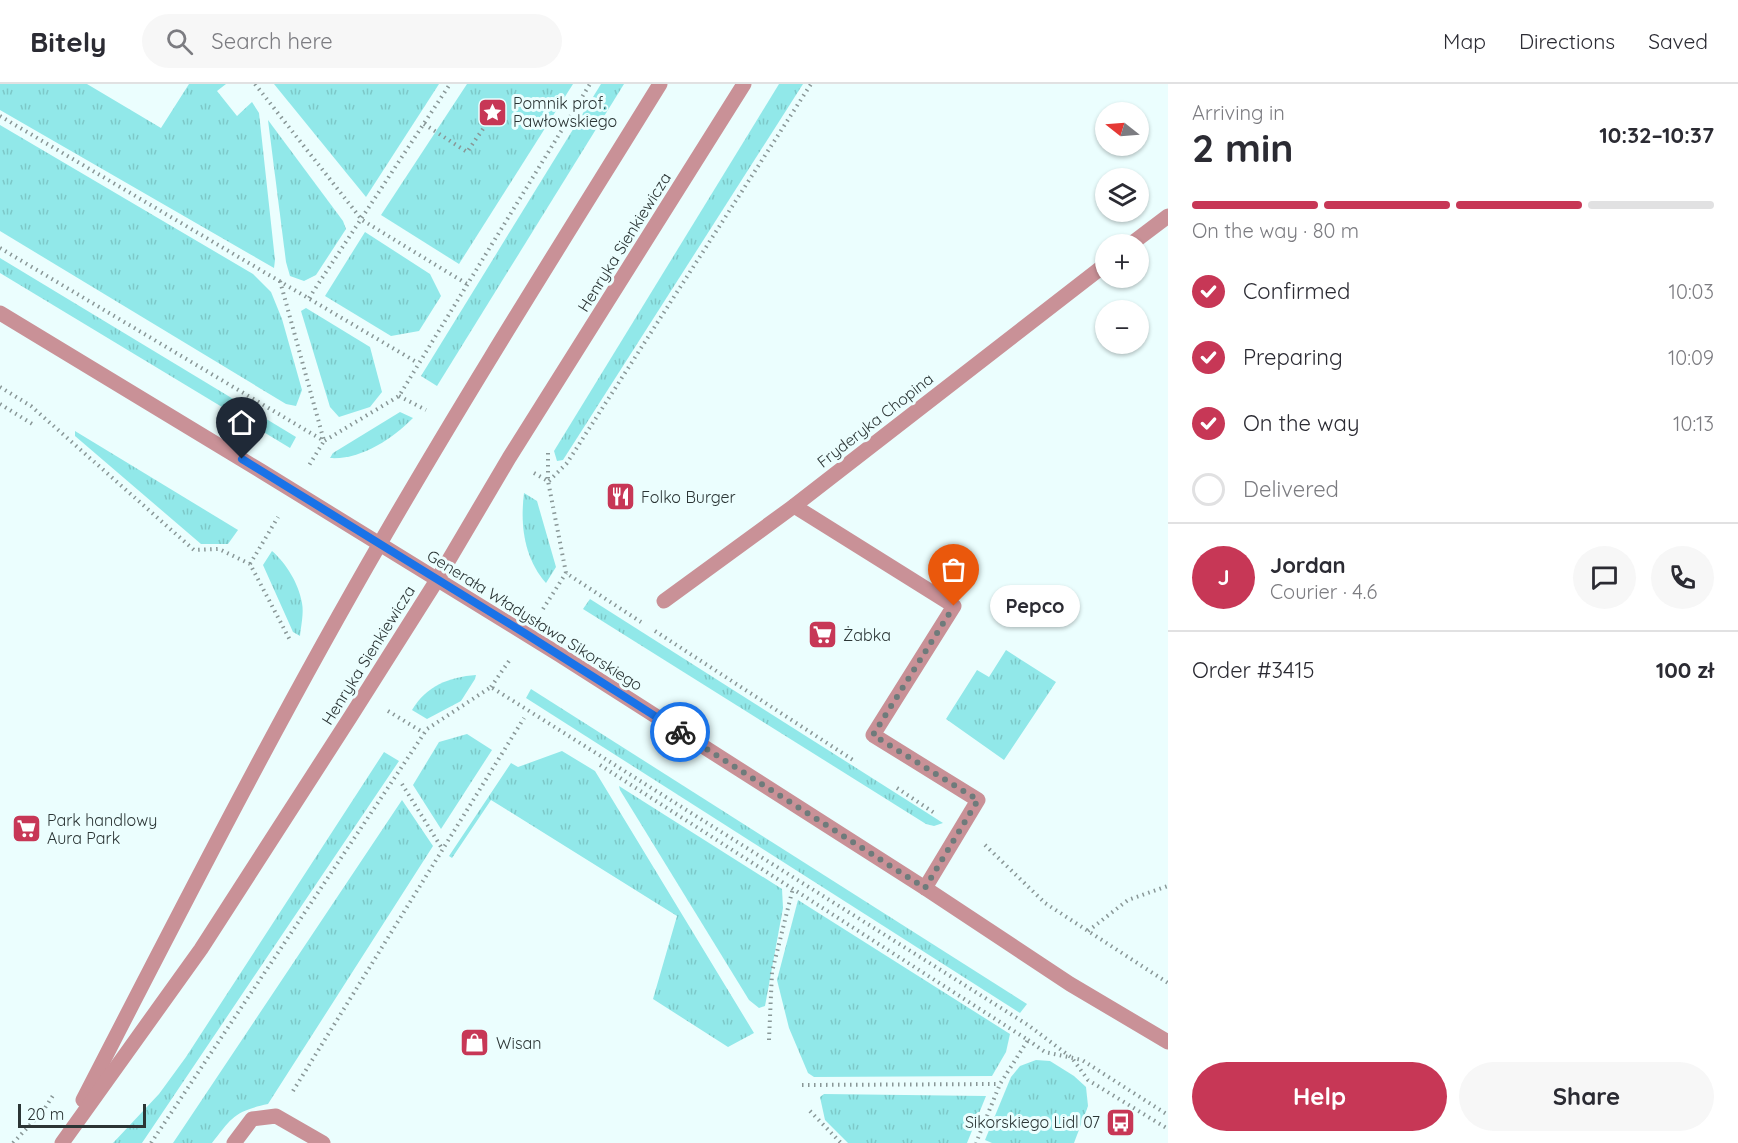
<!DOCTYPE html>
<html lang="en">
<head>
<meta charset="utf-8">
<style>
  :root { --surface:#fff; --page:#f7f7f7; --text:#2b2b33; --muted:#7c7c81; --line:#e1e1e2; --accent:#c73756 }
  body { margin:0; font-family:Quicksand,sans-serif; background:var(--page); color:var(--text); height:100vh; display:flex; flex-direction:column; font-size:22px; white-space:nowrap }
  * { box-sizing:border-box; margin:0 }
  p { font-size:20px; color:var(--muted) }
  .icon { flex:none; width:33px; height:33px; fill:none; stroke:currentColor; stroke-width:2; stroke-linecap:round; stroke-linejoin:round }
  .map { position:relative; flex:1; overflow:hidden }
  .details { display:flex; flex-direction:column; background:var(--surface); width:570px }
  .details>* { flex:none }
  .needle { width:39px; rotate:287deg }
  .buttons { position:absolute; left:1095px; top:18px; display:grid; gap:12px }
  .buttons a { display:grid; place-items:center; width:54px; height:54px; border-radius:50%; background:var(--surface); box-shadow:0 2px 4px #0004; font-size:30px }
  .scale { position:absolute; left:18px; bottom:15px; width:128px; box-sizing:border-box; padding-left:6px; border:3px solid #2b3535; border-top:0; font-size:16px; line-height:21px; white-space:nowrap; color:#2b3535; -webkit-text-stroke:4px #ebfefe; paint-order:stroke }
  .pin { position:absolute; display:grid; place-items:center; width:51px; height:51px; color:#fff; margin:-62px -26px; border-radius:50% 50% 50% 0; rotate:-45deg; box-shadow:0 0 6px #0007 }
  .pin .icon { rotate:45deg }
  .courier { position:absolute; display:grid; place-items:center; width:60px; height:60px; margin:-30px; border:4px solid #1a73e8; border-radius:50%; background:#fff; color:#222; box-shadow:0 2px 8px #0007 }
  .bubble { position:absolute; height:42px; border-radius:21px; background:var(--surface); box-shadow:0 2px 4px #0004; font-size:20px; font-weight:700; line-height:42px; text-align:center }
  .headline em { font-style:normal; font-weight:700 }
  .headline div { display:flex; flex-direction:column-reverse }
  .headline { display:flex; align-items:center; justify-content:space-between; height:102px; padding:0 24px }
  h1 { font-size:39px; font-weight:700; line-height:45px }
  .bar { display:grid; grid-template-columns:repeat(4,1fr); gap:9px 6px; align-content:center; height:72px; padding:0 24px }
  .bar i { height:8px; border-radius:4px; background:var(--line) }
  .bar .selected { background:var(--accent) }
  .bar p { grid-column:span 4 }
  .line { display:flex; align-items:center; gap:15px; padding:0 24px; border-top:2px solid var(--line) }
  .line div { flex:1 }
  .round { display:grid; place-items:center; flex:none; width:63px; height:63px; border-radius:32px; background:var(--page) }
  ol { padding:0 24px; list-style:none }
  li { display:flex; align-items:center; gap:18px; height:66px }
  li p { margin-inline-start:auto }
  li .icon { padding:6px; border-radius:50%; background:var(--accent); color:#fff; stroke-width:4 }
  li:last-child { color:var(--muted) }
  li i { width:33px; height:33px; border:3px solid var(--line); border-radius:50% }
  .button { display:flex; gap:12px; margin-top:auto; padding:12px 24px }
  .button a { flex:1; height:69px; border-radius:36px; background:var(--accent); color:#fff; font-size:24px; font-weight:700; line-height:69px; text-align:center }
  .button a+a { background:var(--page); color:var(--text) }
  header { display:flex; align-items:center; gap:36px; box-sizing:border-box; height:84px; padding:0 30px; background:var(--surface); border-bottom:2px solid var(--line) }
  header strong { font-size:28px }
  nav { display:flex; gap:33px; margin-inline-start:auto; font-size:21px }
  .search { width:420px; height:54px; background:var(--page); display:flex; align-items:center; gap:15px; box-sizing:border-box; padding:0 21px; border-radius:33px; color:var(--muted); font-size:22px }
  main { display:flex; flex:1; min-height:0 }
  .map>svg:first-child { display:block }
  .grass { fill:url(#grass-tufts) }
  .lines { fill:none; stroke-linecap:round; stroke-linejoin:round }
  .path { stroke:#899797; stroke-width:4; stroke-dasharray:1.5 4.5; stroke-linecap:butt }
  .service { stroke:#c99197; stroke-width:15 }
  .minor { stroke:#c99197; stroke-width:15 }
  .tertiary { stroke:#c99197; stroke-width:15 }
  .done { stroke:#6e7b7b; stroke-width:6; stroke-dasharray:0 10.8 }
  .route { stroke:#1a73e8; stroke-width:8 }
  .labels { text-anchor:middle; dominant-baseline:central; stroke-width:6; stroke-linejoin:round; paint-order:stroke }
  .poi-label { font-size:16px; fill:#2b3535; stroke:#ebfefe; text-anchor:start }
  .street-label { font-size:16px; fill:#2b3535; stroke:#ebfefe }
</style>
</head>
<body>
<header>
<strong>Bitely</strong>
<div class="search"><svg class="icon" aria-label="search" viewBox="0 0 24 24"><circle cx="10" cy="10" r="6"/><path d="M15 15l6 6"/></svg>Search here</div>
<nav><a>Map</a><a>Directions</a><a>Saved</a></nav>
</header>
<main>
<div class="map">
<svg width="1168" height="1059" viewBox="0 0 1168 1059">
  <defs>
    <pattern id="grass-tufts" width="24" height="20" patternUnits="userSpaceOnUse" patternTransform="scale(1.5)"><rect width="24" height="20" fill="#91e8e9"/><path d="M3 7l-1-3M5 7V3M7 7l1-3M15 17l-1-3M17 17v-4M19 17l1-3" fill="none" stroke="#7dc8c8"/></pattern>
  </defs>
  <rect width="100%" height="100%" fill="#ebfefe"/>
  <!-- grass -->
  <g class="grass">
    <polygon points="0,0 87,0 161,44 189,0 226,0 217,7 237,32 252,18 259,29 275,176 274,184 0,26"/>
    <polygon points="274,0 439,0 366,113"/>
    <polygon points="467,0 573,0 459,180 381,131"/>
    <polygon points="601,0 624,0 437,302 421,292"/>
    <polygon points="779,0 803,0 563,376 557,377 554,367"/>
    <polygon points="268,36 343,137 346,145 316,191 304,197 290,192 286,178"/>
    <polygon points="0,41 253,190 271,208 282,235 302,306 296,322 286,320 0,147"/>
    <polygon points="365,148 430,190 441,212 419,247 391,252 325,212"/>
    <polygon points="0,174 296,353 290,364 0,189"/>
    <polygon points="306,224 370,263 382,308 370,323 339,333 330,323 301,227"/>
    <path d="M400,328l13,6c-21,21 -52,42 -83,40l3,-5z"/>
    <polygon points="75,347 238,446 228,460 201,460 75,352"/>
    <path d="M524,409l13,8 19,66 -10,16c-22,-25 -26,-58 -22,-90z"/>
    <path d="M272,467c14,12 27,33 30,52 2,10 -1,23 -2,33l-7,-4 -30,-67z"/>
    <polygon points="590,515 943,739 934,742 926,740 583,525"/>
    <polygon points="1006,566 1056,598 1004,676 946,635 977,586 989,593"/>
    <path d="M476,591l-1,4 -14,22 -34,18 -15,-9c14,-24 37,-33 64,-35z"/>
    <polygon points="531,605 1027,920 1020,929 526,614"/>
    <polygon points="467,650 492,666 441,745 413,701 439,658"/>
    <polygon points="562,667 595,687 754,949 728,963 653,915 677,832 491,716 452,774 449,772 511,679 518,683"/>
    <polygon points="384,668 399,677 142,1059 113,1059 159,1010 186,973"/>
    <polygon points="619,702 782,805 783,824 765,922 759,924 749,916 620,706"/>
    <path d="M402,716l31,46 -165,258c-33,7 -36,13 -56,39h-39z"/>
    <polygon points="798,816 1010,950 1006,968 992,992 814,993 808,989 789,944 777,896"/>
    <polygon points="1036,976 1050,977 1074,992 1086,1003 1088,1022 1074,1059 992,1059 985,1056 1011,993 1020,982"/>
    <polygon points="824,1010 986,1012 967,1059 848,1059 825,1036 820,1013"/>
  </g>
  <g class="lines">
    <!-- path -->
    <g class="path">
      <polyline points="255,0 362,136 467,200"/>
      <polyline points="0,32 418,279"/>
      <polyline points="424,40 467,68 485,42"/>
      <polyline points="0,164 324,357 399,312 590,0"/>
      <polyline points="280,197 324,357 308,383"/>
      <polyline points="309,214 450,0"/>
      <polyline points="0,303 31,322 194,466 219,465 250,480 291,558"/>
      <polyline points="399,312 426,326"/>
      <polyline points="0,320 34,341"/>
      <polyline points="548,369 548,397 566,489 641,538"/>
      <polyline points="534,389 548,397"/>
      <polyline points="549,397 567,379 811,0"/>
      <polyline points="250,480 278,433"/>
      <polyline points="543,525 566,489"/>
      <polyline points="655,547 853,676"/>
      <polyline points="491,603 511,574"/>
      <polyline points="388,627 424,649"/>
      <polyline points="600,681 1028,956 1000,1000 976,1059"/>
      <polyline points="402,700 443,766"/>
      <polyline points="897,704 936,730"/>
      <polyline points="985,761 1045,819 1168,899"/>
      <polyline points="1088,847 1128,816 1168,802"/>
      <polyline points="769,956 772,888 793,804"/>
      <polyline points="1028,956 1045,968 1082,976 1168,1031"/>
      <polyline points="802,1001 1000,1000"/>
      <polyline points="293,1007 524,634"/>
      <polyline points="810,1027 841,1059"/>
      <polyline points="13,1059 43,1027 54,1010"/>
      <polyline points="151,1059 427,645 491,603 1028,941 1072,974 1088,996 1168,1045"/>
    </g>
    <!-- service -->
    <g class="service">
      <polyline points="794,422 954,522 873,651 978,716 925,804"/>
      <polyline points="234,1059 252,1035 276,1032 323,1059"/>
    </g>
    <!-- minor -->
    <g class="minor">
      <polyline points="1131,160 1168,132"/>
      <polyline points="664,517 794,422 1106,180"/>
    </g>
    <!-- tertiary -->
    <g class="tertiary">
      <polyline points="0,229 261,387 560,571 925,804 1070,900 1168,958"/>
      <path d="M83,1016c97,-188 193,-377 299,-560 89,-154 184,-304 278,-456"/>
      <polyline points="62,1059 201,865 351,632 437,496 509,374 744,0"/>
    </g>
  </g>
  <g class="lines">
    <!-- done -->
    <polyline class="done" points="680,648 925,804 978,716 873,651 954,522"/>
    <!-- route -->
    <polyline class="route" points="242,375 526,550 680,648"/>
  </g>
  <!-- icons -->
  <defs>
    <symbol id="sight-square" viewBox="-11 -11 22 22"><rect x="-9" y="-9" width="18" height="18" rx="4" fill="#c73756" stroke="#ebfefe"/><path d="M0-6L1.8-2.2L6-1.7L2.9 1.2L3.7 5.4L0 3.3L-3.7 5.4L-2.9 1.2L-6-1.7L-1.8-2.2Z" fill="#fff"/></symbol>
    <symbol id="restaurant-square" viewBox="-11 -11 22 22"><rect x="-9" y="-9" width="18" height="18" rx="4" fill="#c73756" stroke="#ebfefe"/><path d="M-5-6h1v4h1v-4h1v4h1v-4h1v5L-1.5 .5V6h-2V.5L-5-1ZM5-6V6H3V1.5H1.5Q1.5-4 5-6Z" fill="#fff"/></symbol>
    <symbol id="supermarket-square" viewBox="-11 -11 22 22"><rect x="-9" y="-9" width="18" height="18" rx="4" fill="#c73756" stroke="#ebfefe"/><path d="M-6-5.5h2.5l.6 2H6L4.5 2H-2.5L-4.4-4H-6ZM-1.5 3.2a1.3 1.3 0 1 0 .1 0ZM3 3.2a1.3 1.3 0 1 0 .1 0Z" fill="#fff"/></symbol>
    <symbol id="shop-square" viewBox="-11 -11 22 22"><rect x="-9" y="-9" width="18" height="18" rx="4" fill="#c73756" stroke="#ebfefe"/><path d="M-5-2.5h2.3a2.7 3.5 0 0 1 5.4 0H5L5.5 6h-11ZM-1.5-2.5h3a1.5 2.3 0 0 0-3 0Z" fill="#fff"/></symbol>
    <symbol id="bus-square" viewBox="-11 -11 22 22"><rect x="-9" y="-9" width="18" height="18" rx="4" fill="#c73756" stroke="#ebfefe"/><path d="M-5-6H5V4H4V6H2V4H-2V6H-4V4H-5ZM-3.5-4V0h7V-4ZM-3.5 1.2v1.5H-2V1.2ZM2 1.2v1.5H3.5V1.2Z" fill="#fff"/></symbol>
  </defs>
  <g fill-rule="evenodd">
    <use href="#sight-square" x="476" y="12" width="33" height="33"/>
    <use href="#restaurant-square" x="604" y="396" width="33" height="33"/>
    <use href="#supermarket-square" x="806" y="534" width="33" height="33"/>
    <use href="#supermarket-square" x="10" y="728" width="33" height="33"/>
    <use href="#shop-square" x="458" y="942" width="33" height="33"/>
    <use href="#bus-square" x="1104" y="1022" width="33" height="33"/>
  </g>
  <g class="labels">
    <!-- poi labels -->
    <g class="poi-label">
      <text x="513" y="19">Pomnik prof.<tspan x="513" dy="18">Pawłowskiego</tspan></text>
      <text x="641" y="413">Folko Burger</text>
      <text x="843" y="551">Żabka</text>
      <text x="47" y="736">Park handlowy<tspan x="47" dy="18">Aura Park</tspan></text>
      <text x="496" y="959">Wisan</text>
      <text x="1100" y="1038" text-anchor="end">Sikorskiego Lidl 07</text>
    </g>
    <!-- street labels -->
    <g class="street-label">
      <text transform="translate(624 158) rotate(-58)">Henryka Sienkiewicza</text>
      <text transform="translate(875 336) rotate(-38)">Fryderyka Chopina</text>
      <text transform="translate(535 536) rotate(32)">Generała Władysława Sikorskiego</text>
      <text transform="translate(368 571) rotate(-58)">Henryka Sienkiewicza</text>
    </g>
  </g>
</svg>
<div class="buttons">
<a><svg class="needle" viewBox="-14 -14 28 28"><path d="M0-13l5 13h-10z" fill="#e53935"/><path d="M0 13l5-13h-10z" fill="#7c7c81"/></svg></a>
<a><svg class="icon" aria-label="layers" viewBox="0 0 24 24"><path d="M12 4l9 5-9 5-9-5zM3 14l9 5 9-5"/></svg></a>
<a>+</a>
<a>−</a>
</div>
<div class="scale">20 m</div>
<div class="pin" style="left:954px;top:522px;background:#ea580c"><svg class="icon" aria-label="bag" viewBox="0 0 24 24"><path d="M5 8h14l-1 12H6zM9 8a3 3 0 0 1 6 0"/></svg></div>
<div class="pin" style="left:242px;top:375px;background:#1f2937"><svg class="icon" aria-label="home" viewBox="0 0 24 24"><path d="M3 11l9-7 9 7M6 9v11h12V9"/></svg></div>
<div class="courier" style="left:680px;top:648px"><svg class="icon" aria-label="bike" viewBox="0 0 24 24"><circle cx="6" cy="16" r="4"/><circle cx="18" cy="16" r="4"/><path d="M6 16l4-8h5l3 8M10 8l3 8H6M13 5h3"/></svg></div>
<div class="bubble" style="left:990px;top:501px;width:90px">Pepco</div>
</div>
<section class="details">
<div class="headline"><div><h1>2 min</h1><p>Arriving in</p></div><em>10:32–10:37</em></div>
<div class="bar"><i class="selected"></i><i class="selected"></i><i class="selected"></i><i></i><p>On the way · 80 m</p></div>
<ol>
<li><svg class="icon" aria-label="check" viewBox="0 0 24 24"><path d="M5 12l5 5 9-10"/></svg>Confirmed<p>10:03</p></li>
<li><svg class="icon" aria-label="check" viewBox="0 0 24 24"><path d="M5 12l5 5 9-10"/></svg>Preparing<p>10:09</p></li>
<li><svg class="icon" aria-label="check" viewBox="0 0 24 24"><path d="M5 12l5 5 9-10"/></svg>On the way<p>10:13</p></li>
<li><i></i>Delivered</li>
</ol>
<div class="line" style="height:108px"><b class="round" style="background:var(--accent);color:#fff">J</b><div><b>Jordan</b><p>Courier · 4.6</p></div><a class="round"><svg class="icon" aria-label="chat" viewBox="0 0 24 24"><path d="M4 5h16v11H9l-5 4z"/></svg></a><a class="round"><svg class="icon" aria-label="phone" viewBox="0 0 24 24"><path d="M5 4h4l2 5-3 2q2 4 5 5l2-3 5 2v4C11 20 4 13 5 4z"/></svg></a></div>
<div class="line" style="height:78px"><div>Order #3415</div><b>100 zł</b></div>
<div class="button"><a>Help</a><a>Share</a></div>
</section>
</main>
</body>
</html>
